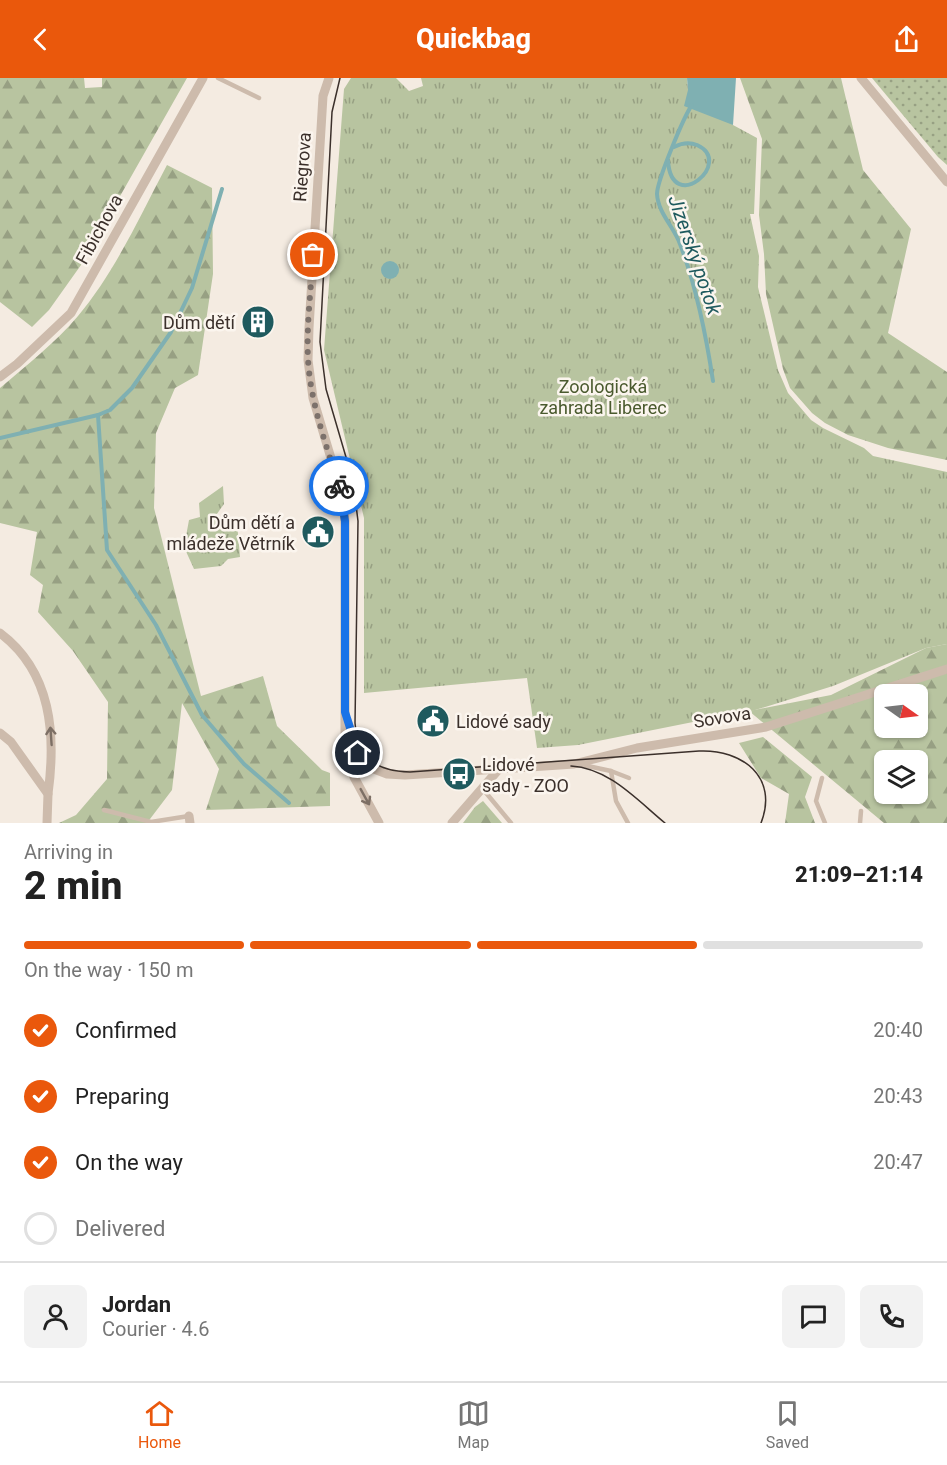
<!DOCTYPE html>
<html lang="en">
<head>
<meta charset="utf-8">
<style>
  :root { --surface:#fff; --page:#f2f2f2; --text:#222; --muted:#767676; --line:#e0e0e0; --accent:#ea580c }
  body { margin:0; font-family:Roboto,sans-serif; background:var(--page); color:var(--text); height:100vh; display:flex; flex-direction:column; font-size:22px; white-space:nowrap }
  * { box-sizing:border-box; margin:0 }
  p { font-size:20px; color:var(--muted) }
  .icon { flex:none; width:33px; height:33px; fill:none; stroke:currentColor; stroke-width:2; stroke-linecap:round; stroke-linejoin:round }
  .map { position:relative; height:745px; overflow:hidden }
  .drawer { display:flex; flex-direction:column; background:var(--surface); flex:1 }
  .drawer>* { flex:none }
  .needle { width:39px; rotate:104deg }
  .fabs { position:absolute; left:874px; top:606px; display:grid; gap:12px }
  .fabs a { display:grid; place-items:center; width:54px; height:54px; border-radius:9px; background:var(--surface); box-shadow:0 2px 4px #0004; font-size:30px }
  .pin { position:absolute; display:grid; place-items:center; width:51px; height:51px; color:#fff; margin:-26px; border:3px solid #fff; border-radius:50%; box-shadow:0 2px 6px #0007 }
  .courier { position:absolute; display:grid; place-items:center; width:60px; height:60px; margin:-30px; border:4px solid #1a73e8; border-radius:50%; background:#fff; color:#222; box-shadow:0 2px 8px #0007 }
  .summary em { font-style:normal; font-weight:800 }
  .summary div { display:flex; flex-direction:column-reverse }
  .summary { display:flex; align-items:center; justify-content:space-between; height:102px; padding:0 24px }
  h1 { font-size:39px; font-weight:800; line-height:45px }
  .bar { display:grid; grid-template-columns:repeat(4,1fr); gap:9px 6px; align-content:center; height:72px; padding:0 24px }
  .bar i { height:8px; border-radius:4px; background:var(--line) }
  .bar .selected { background:var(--accent) }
  .bar p { grid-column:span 4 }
  .line { display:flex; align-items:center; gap:15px; padding:0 24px; border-top:2px solid var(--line) }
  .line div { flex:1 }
  .round { display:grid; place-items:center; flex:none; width:63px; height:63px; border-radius:9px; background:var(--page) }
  ol { padding:0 24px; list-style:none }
  li { display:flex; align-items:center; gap:18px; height:66px }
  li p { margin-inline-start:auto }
  li .icon { padding:6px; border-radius:50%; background:var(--accent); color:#fff; stroke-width:4 }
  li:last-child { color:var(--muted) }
  li i { width:33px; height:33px; border:3px solid var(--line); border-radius:50% }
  header { display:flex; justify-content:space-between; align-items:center; height:78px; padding:0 24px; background:var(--accent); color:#fff; font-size:27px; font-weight:800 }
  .tab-bar { display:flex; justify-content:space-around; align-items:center; height:84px; border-top:2px solid var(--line); background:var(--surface); font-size:16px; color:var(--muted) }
  .tab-bar a { display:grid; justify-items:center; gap:3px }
  .tab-bar .selected { color:var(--accent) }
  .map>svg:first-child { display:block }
  .forest { fill:url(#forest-firs); fill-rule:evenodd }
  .park { fill:url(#park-tufts) }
  .garden { fill:url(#garden-dots) }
  .water { fill:#7fb0b2 }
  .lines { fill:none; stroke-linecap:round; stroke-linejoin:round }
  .stream { stroke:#7fb0b2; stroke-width:4 }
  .service { stroke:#cdbbac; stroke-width:4.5 }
  .minor { stroke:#cdbbac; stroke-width:9 }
  .tram { stroke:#3b302b; stroke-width:1.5 }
  .oneway { stroke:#7d6f65 }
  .done { stroke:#7c716b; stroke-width:6; stroke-dasharray:0 10.8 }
  .route { stroke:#1a73e8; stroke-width:8 }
  .labels { text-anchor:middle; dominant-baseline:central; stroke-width:5; stroke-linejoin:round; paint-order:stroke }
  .street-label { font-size:18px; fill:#3b302b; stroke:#fbf5ee }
  .poi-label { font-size:18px; fill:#3b302b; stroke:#fbf5ee; text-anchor:end }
  .park-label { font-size:18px; fill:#4a5a2e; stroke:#fbf5ee }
  .water-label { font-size:20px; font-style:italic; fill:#1f5a5e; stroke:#fbf5ee }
</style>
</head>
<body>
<header><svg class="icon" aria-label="back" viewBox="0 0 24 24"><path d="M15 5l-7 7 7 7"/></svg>Quickbag<svg class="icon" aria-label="share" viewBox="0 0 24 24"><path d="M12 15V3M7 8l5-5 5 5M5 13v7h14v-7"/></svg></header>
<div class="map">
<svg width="947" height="745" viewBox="0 0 947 745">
  <defs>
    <pattern id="forest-firs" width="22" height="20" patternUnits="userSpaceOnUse" patternTransform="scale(1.5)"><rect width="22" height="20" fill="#b8c4a0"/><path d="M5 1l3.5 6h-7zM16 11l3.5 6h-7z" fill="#97a083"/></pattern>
    <pattern id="park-tufts" width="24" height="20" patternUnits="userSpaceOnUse" patternTransform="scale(1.5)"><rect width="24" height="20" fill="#b8c4a0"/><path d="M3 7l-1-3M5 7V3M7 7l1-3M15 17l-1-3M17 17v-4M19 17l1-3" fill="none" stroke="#97a083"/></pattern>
    <pattern id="garden-dots" width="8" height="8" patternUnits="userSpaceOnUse" patternTransform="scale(1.5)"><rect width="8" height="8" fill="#b8c4a0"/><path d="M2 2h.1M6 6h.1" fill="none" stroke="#97a083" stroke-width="1.8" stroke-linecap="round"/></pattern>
  </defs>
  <rect width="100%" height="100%" fill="#f4ebe1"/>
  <!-- forest -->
  <g class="forest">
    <polygon points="0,0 84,0 85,10 102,9 102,0 187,0 81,187 49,232 32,249 0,224"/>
    <polygon points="740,0 841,0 863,92 911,151 888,255 947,294 947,382 888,370 848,357 825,345 812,335 790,310 783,291 766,216 764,176 759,137 762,61"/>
    <path d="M167,87l45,23 1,86 -15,101 -23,13 -19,45 -2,75 47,188 62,-20 14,50 45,44 8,3v33l-124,4 13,-41 -37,-66 -10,87 -22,29 -4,4h-87l17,-8 31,-36 1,-77 -35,-51 -35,-39 5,-27 -13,-10 7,-43 -37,-9v-135c27,-23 55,-45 78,-72 37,-44 62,-100 89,-151z"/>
    <path d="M947,566v179h-63l-135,-112 82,-16 95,-47zM885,616h33v34h-33zM885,682h33v34h-33z"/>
    <polygon points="763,659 812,699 805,719 815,745 785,745 789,716 761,700 739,665"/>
    <polygon points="483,723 502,745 463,745 475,729"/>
  </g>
  <!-- park -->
  <g class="park">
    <polygon points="351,0 396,0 409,13 423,8 421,0 687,0 688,12 733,47 757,60 754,136 750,136 759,178 758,209 778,292 788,315 811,342 823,350 864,370 873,378 947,394 947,566 926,570 833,608 739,637 728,637 578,667 537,670 527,600 364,615 364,440 324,272 344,11"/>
    <polygon points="223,408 224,426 214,440 220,447 237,445 240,479 228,481 221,488 194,491 184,469 189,442 200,439 199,425"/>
  </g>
  <!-- garden -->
  <polygon class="garden" points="872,0 947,0 947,87 938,79"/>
  <!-- water -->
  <g class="water">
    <polygon points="687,0 736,0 733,47 684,28 688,12"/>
    <circle cx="390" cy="192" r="9"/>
  </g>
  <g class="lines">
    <!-- stream -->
    <g class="stream">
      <path d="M692,27c-8,11 -35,76 -35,89 1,19 17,33 23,50 17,44 26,91 33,137"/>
      <path d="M668,83c4,55 67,1 29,-16 -8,-3 -15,-2 -23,2"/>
      <polyline points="222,111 192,210 171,254 132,310 110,332 98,337 107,472 156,547 202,637 244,686 289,725"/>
      <polyline points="0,360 98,337"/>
    </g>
    <!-- service -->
    <g class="service">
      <polyline points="218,0 259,20"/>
      <polyline points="583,687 611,693 629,700"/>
      <polyline points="611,693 616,723 628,745"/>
      <polyline points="822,700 816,723 825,745"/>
      <polyline points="482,710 511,745"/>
      <polyline points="104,732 151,744 189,738"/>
      <polyline points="860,745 861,733"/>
    </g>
    <!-- minor -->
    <g class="minor">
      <polyline points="329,0 323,18 309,250 308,282 313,320 342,417 345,443 345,669 354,699 379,745"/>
      <polyline points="861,0 947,104"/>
      <polyline points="0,299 17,286 71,235 203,0"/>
      <path d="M0,555c52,39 56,102 48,161"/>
      <polyline points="347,642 358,675 374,691 387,696 405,697 499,691"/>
      <polyline points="0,655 11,664 48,716 47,745"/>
      <polyline points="189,738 190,745"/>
      <polyline points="452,745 499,691 574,686 637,670 766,649 947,591"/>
    </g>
    <!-- tram -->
    <g class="tram">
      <path d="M340,0l-8,34 -12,230 6,47 27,92 5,40 -3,202c3,35 20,48 55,49l289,-21c43,-2 80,26 62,72"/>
      <path d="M571,688c38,2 66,34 94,57"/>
    </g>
  </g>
  <!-- one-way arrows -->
  <defs><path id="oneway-shaft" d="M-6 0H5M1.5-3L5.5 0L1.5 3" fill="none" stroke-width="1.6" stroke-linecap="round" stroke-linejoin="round" transform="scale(1.5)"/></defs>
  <g class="oneway">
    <use href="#oneway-shaft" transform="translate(51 658) rotate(-94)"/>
    <use href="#oneway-shaft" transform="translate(365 719) rotate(61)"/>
  </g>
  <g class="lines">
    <!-- done -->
    <path class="done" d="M313,177c-2,40 -9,84 -3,124 5,36 18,72 29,107"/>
    <!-- route -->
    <polyline class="route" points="339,408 345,443 345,634 358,675"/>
  </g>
  <!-- icons -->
  <defs>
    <symbol id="building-disc" viewBox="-11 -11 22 22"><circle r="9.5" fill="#1f5a5e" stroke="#fbf5ee"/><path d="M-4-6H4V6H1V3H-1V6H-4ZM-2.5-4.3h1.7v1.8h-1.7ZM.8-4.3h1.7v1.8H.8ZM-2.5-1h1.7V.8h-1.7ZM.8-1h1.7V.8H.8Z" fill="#fff"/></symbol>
    <symbol id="civic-disc" viewBox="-11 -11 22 22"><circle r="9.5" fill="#1f5a5e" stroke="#fbf5ee"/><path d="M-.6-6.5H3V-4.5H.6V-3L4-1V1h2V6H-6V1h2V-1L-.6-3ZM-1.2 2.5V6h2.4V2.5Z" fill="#fff"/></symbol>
    <symbol id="bus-disc" viewBox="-11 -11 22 22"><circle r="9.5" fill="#1f5a5e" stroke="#fbf5ee"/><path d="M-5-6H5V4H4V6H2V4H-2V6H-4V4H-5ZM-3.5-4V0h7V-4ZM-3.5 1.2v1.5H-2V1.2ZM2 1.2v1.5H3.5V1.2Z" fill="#fff"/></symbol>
  </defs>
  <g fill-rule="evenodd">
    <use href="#building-disc" x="239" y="225" width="38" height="38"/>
    <use href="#civic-disc" x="299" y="435" width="38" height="38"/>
    <use href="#civic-disc" x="414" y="624" width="38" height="38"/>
    <use href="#bus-disc" x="440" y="677" width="38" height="38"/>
  </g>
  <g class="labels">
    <!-- street labels -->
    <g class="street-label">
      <text transform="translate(302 89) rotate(-86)">Riegrova</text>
      <text transform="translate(99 151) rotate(-61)">Fibichova</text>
      <text transform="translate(722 639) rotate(-9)">Sovova</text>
    </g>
    <!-- poi labels -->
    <g class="poi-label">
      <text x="235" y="244">Dům dětí</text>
      <text x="295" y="444">Dům dětí a<tspan x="295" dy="21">mládeže Větrník</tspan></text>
      <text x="456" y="643" text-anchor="start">Lidové sady</text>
      <text x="482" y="686" text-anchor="start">Lidové<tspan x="482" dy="21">sady - ZOO</tspan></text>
    </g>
    <!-- park labels -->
    <g class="park-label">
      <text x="603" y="308">Zoologická<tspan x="603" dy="21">zahrada Liberec</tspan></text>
    </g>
    <!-- water labels -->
    <g class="water-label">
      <text transform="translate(695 177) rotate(71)">Jizerský potok</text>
    </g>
  </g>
</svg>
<div class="fabs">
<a><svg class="needle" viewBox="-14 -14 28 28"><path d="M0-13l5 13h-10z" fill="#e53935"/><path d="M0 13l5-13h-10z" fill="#767676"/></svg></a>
<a><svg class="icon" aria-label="layers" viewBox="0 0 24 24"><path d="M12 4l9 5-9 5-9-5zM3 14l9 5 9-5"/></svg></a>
</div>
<div class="pin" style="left:313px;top:177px;background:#ea580c"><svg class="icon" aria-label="bag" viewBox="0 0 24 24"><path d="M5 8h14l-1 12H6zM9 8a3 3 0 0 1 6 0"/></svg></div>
<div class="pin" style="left:358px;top:675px;background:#1f2937"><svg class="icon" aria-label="home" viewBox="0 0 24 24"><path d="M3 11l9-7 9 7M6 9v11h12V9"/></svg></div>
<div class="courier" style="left:339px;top:408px"><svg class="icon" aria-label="bike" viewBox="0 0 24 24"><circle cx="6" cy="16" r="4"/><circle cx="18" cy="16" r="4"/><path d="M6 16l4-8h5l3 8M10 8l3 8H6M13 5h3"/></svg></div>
</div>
<section class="drawer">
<div class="summary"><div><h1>2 min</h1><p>Arriving in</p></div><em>21:09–21:14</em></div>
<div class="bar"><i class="selected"></i><i class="selected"></i><i class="selected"></i><i></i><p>On the way · 150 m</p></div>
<ol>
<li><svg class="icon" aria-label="check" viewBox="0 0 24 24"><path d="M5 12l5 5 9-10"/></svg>Confirmed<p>20:40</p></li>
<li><svg class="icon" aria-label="check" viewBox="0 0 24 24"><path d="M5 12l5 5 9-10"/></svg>Preparing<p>20:43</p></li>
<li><svg class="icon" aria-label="check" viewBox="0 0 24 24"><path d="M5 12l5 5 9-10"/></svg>On the way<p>20:47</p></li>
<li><i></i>Delivered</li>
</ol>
<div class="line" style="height:108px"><a class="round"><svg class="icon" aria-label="person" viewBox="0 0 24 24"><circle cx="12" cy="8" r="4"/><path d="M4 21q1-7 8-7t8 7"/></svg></a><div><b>Jordan</b><p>Courier · 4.6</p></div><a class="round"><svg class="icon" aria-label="chat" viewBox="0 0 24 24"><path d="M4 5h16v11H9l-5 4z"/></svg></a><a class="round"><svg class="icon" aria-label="phone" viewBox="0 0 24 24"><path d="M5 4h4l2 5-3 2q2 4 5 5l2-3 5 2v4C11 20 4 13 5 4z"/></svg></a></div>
</section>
<nav class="tab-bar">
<a class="selected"><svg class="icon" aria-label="home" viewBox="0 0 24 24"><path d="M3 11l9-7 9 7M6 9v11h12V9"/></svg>Home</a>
<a><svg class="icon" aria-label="map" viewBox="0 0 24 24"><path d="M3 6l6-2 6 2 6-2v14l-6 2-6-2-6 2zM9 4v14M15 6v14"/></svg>Map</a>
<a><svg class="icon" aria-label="saved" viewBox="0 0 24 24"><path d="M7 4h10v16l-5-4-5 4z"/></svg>Saved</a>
</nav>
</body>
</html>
